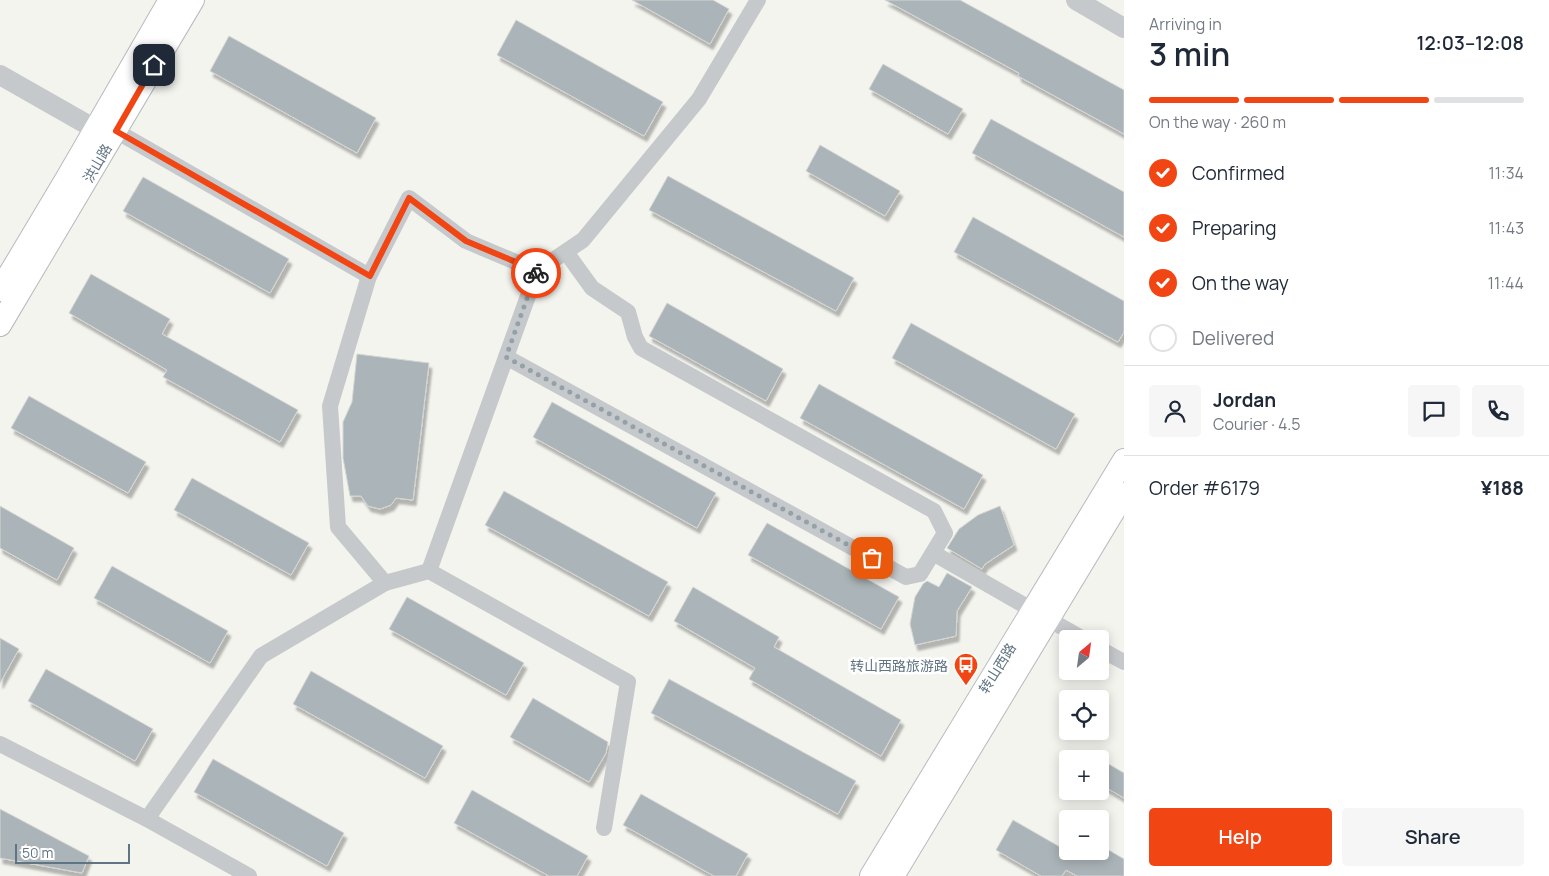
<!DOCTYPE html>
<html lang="en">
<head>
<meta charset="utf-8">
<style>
  :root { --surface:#fff; --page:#f6f6f7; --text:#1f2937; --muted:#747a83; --line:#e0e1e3; --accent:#f14513 }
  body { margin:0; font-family:Manrope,"Noto Sans SC",sans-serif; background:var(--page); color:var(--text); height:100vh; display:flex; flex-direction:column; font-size:19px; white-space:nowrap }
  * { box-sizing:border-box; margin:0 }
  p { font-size:16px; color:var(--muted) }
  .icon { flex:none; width:28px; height:28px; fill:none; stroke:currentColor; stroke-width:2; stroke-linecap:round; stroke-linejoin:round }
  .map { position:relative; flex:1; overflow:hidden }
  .sheet { display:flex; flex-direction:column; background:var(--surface); width:425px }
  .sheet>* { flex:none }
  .needle { width:32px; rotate:29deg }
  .tools { position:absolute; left:1059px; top:630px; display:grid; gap:10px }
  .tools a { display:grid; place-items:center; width:50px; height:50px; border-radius:5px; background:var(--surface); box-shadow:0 2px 12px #0003; font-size:25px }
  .scale { position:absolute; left:15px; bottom:12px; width:115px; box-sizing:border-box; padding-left:5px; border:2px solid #617483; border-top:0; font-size:14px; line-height:18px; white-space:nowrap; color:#617483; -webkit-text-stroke:4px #fff; paint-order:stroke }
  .pin { position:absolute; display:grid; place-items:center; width:42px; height:42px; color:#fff; margin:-21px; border-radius:10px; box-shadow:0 2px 8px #0006 }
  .courier { position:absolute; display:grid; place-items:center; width:50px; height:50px; margin:-25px; border:4px solid #f14513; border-radius:50%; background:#fff; color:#222; box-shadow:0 1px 6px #0007 }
  .summary em { font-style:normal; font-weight:600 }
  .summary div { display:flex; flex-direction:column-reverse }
  .summary { display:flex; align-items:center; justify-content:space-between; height:85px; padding:0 25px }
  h1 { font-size:32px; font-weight:600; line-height:38px }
  .bar { display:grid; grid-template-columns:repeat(4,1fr); gap:8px 5px; align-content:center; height:60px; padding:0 25px }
  .bar i { height:6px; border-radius:4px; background:var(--line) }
  .bar .active { background:var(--accent) }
  .bar p { grid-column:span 4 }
  .line { display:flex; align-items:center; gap:12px; padding:0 25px; border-top:1px solid var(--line) }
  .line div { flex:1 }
  .round { display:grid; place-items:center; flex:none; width:52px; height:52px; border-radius:5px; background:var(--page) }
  ol { padding:0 25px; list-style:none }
  li { display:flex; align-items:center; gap:15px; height:55px }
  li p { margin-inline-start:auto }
  li .icon { padding:5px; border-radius:50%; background:var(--accent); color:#fff; stroke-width:4 }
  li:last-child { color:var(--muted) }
  li i { width:28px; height:28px; border:2px solid var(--line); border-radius:50% }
  .cta { display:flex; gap:10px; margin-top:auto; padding:10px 25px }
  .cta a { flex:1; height:58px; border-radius:5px; background:var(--accent); color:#fff; font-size:20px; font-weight:600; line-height:58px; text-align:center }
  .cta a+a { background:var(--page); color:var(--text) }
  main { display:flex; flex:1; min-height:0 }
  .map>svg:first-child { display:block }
  .building { fill:#abb4b8; stroke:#d5d5d2; filter:url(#shadow) }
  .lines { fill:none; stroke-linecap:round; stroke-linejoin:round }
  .secondary-casing { stroke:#b5bbbf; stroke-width:24 }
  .minor { stroke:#c6c9cc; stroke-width:16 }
  .tertiary { stroke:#c6c9cc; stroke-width:20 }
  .secondary { stroke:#fff; stroke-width:22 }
  .done { stroke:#94a1a9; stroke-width:5; stroke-dasharray:0 9 }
  .route { stroke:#f14513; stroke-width:6 }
  .labels { text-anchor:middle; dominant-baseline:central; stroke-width:5; stroke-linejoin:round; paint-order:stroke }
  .street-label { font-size:14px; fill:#617483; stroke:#fff }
  .poi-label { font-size:14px; fill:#617483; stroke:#fff; text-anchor:end }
</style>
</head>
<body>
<main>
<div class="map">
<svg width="1124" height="876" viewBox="0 0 1124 876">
  <defs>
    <filter id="shadow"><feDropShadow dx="3" dy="5.5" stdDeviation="1" flood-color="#0004"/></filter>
  </defs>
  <rect width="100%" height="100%" fill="#f4f4ef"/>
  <!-- building -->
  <g class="building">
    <polygon points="632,0 713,0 729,9 710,44"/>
    <polygon points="885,0 960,0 1124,90 1124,134 1018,76 1019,73"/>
    <polygon points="516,20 663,102 644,136 497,55"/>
    <polygon points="229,36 376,118 357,153 210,71"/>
    <polygon points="883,64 963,109 948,134 869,89"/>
    <polygon points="991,119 1124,192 1124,237 972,153"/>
    <polygon points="820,145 900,191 885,216 806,171"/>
    <polygon points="668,176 854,278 836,311 649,210"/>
    <polygon points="143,177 289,259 270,293 123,211"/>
    <polygon points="973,217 1124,301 1124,332 1118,342 954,252"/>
    <polygon points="91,274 170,319 162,334 298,410 280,442 163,377 167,370 69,313"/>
    <polygon points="667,303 783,369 766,401 649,336"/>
    <polygon points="911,323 1075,414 1056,449 892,358"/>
    <polygon points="357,354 429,363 413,500 396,498 391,505 380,509 368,506 361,496 350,496 343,458 343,422 352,402"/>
    <polygon points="819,384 983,475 964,509 800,418"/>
    <polygon points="29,396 146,462 128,493 11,428"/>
    <polygon points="552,402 716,493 697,528 533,437"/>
    <polygon points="192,478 309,543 291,575 174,510"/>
    <polygon points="504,491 668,582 649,616 485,525"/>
    <polygon points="0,506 74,548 57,580 0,548"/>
    <polygon points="1000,506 1014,545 985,564 982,569 947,548 959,529 978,515"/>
    <polygon points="767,523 899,597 881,629 748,555"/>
    <polygon points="112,566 228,631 210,663 94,598"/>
    <polygon points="947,573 972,587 957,611 956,636 915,645 910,624 915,597 923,584 927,581 939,587"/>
    <polygon points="693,587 779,637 774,647 901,720 881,756 749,679 755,668 674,621"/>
    <polygon points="407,597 524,663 506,695 389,629"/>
    <polygon points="0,638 19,649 0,683"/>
    <polygon points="46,669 153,729 135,761 28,701"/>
    <polygon points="311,671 443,746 425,778 293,704"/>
    <polygon points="669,679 856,781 838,814 651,713"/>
    <polygon points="533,698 608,742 606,753 589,782 510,737"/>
    <polygon points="213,759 344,833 327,866 194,792"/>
    <polygon points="1100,759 1124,773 1124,798 1100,784"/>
    <polygon points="472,790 588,856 577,876 549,876 454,823"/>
    <polygon points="641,794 748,854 736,876 714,876 623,825"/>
    <polygon points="0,809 89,856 82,873 0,858"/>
    <polygon points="1013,820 1067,851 1100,851 1100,845 1124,859 1124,876 1077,876 1066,870 1062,876 1041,876 996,850"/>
  </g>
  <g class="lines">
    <defs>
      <g id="secondary">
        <polyline points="0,290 67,178 170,0"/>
        <polyline points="0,325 193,0"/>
        <polyline points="871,876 1124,460"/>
        <polyline points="893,876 1124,494"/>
      </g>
    </defs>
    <!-- secondary casing -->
    <use href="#secondary" class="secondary-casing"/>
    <!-- minor -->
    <g class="minor">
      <polyline points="116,131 369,276 330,406 338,527 385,583 261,656 147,819"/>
      <polyline points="537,271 583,240 699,99 758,0"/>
      <polyline points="369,276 409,198 466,241 537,271 429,571"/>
      <polyline points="506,357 906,577 920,574 945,533 934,511 641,348 635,337 628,312 592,288 566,252"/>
      <polyline points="933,553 1083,639"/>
      <polyline points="385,583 429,571 628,682 604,828"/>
      <polyline points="1100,649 1124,662"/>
      <polyline points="0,744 147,819 249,876"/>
    </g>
    <!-- tertiary -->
    <g class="tertiary">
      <polyline points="1076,0 1124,28"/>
      <polyline points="0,75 95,129"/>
    </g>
    <!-- secondary -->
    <use href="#secondary" class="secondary"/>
  </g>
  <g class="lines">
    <!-- done -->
    <polyline class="done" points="536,273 506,357 872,558"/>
    <!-- route -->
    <polyline class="route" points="154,65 116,131 370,276 409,198 466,241 537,271 536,273"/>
  </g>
  <!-- icons -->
  <defs>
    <symbol id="bus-pin" viewBox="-11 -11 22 30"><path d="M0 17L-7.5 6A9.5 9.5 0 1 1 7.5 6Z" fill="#f14513" stroke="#fff"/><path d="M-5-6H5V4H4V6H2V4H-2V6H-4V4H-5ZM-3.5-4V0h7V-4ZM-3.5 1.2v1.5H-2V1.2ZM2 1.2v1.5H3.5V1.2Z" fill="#fff"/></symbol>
  </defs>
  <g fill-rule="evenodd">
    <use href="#bus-pin" x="952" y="651" width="28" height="38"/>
  </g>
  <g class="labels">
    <!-- street labels -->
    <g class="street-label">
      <text transform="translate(97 163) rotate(-60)">洪山路</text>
      <text transform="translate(997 668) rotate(-58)">转山西路</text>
    </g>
    <!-- poi labels -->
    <g class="poi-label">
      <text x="948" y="665">转山西路旅游路</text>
    </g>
  </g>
</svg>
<div class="tools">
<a><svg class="needle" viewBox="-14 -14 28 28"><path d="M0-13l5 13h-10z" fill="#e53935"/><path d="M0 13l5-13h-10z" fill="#747a83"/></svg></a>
<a><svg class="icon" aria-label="locate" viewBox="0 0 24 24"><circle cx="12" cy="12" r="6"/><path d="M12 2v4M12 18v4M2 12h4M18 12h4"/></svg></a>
<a>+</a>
<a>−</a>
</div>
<div class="scale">50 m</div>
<div class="pin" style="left:872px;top:558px;background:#ea580c"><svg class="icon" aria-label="bag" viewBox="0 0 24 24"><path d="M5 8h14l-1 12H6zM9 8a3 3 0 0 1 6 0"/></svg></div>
<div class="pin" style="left:154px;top:65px;background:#1f2937"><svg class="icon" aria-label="home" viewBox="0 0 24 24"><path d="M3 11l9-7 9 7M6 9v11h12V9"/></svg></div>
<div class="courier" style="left:536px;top:273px"><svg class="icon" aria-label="bike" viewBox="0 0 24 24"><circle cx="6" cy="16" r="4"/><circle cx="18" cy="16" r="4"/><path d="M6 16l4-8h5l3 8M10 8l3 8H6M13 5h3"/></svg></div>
</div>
<section class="sheet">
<div class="summary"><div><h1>3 min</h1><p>Arriving in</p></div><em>12:03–12:08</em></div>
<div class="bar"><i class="active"></i><i class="active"></i><i class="active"></i><i></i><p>On the way · 260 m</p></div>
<ol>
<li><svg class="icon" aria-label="check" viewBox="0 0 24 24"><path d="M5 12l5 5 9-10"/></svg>Confirmed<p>11:34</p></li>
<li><svg class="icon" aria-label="check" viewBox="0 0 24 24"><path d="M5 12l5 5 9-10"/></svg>Preparing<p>11:43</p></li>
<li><svg class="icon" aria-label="check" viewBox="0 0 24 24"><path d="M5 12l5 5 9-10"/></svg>On the way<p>11:44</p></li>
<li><i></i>Delivered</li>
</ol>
<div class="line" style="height:90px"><a class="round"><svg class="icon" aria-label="person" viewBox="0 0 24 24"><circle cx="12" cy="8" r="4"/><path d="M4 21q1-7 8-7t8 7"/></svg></a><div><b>Jordan</b><p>Courier · 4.5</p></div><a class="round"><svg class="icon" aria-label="chat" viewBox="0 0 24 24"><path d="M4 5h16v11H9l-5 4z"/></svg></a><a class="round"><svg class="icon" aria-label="phone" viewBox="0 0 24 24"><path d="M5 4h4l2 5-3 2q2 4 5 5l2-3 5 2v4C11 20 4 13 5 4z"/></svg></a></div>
<div class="line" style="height:65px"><div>Order #6179</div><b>¥188</b></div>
<div class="cta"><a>Help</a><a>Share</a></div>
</section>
</main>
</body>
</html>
